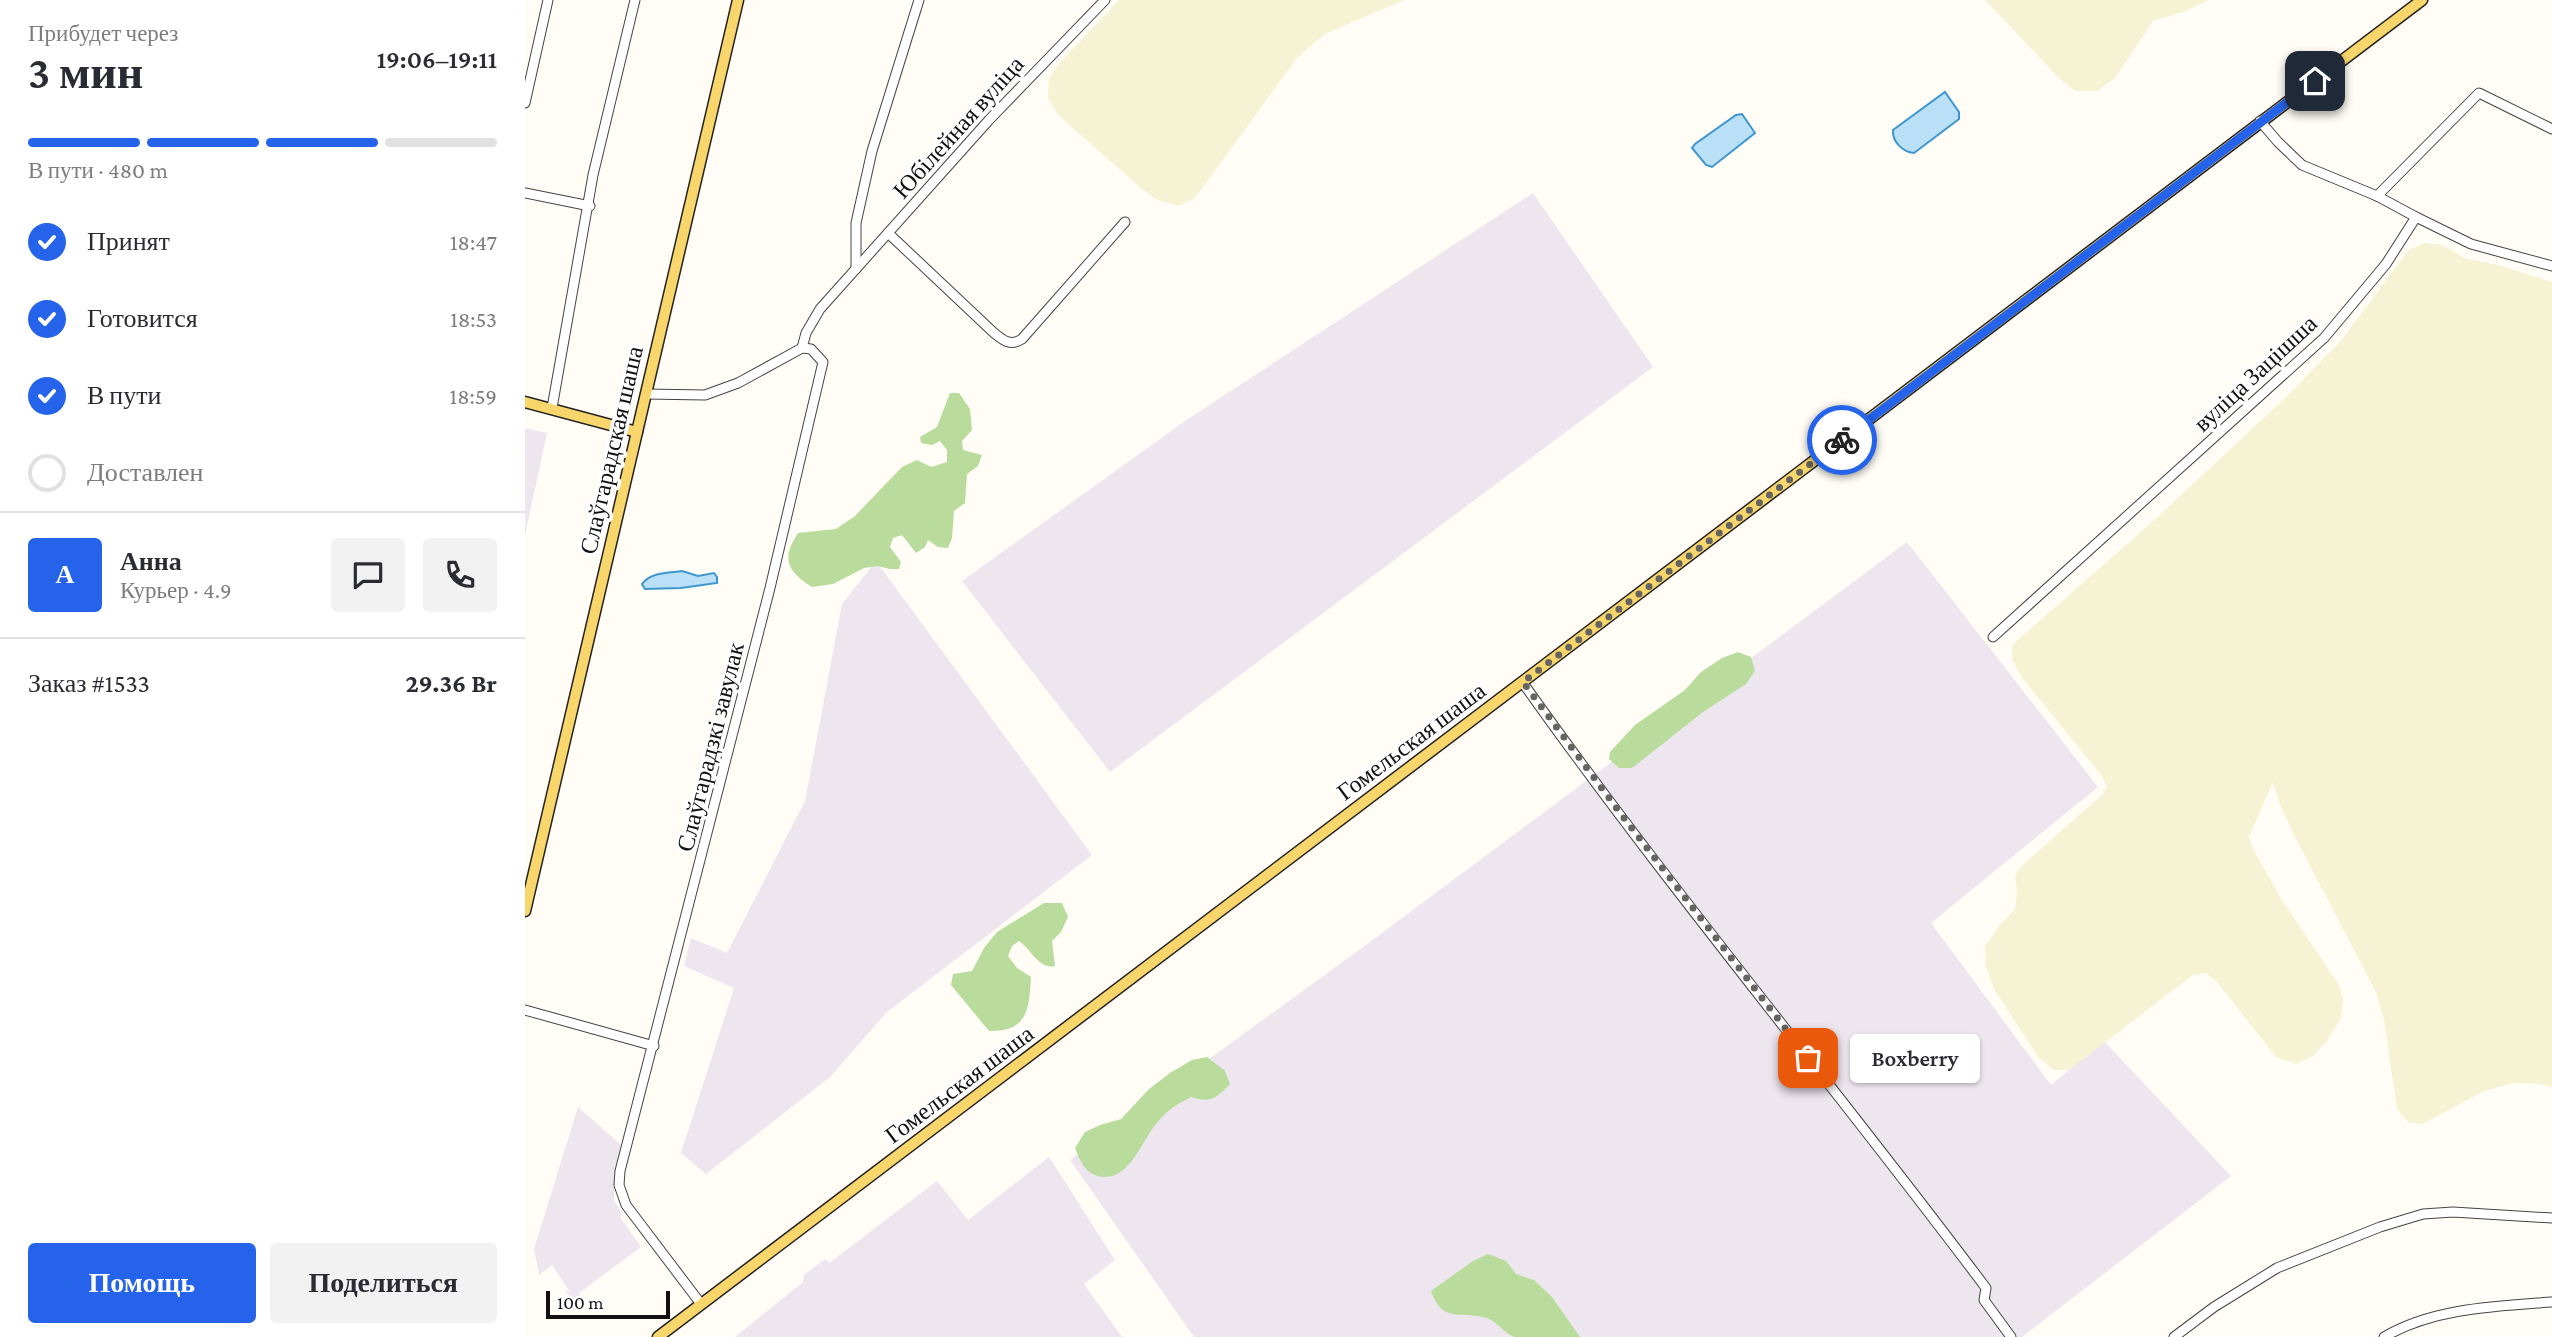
<!DOCTYPE html>
<html lang="ru">
<head>
<meta charset="utf-8">
<style>
  :root { --surface:#fff; --page:#f2f2f3; --text:#2b2b33; --muted:#7c7c81; --line:#e1e1e2; --accent:#2563eb }
  body { margin:0; font-family:"Crimson Pro",serif; background:var(--page); color:var(--text); height:100vh; display:flex; flex-direction:column; font-size:26px; white-space:nowrap }
  * { box-sizing:border-box; margin:0 }
  p { font-size:23px; color:var(--muted) }
  .icon { flex:none; width:38px; height:38px; fill:none; stroke:currentColor; stroke-width:2; stroke-linecap:round; stroke-linejoin:round }
  .map { position:relative; flex:1; overflow:hidden }
  .panel { display:flex; flex-direction:column; background:var(--surface); width:525px }
  .panel>* { flex:none }
  .scale { position:absolute; left:21px; bottom:18px; width:124px; box-sizing:border-box; padding-left:7px; border:4px solid #111; border-top:0; font-size:19px; line-height:24px; white-space:nowrap; color:#111; -webkit-text-stroke:5px #fff; paint-order:stroke }
  .pin { position:absolute; display:grid; place-items:center; width:60px; height:60px; color:#fff; margin:-30px; border-radius:14px; box-shadow:0 4px 10px #0006 }
  .courier { position:absolute; display:grid; place-items:center; width:70px; height:70px; margin:-35px; border:5px solid #2563eb; border-radius:50%; background:#fff; color:#222; box-shadow:0 2px 9px #0007 }
  .bubble { position:absolute; height:49px; border-radius:7px; background:var(--surface); box-shadow:0 2px 5px #0004; font-size:23px; font-weight:600; line-height:49px; text-align:center }
  .overview em { font-style:normal; font-weight:600 }
  .overview div { display:flex; flex-direction:column-reverse }
  .overview { display:flex; align-items:center; justify-content:space-between; height:119px; padding:0 28px }
  h1 { font-size:46px; font-weight:600; line-height:52px }
  .bar { display:grid; grid-template-columns:repeat(4,1fr); gap:10px 7px; align-content:center; height:84px; padding:0 28px }
  .bar i { height:9px; border-radius:5px; background:var(--line) }
  .bar .selected { background:var(--accent) }
  .bar p { grid-column:span 4 }
  .line { display:flex; align-items:center; gap:18px; padding:0 28px; border-top:2px solid var(--line) }
  .line div { flex:1 }
  .round { display:grid; place-items:center; flex:none; width:74px; height:74px; border-radius:7px; background:var(--page) }
  ol { padding:0 28px; list-style:none }
  li { display:flex; align-items:center; gap:21px; height:77px }
  li p { margin-inline-start:auto }
  li .icon { padding:7px; border-radius:50%; background:var(--accent); color:#fff; stroke-width:4 }
  li:last-child { color:var(--muted) }
  li i { width:38px; height:38px; border:4px solid var(--line); border-radius:50% }
  .button { display:flex; gap:14px; margin-top:auto; padding:14px 28px }
  .button a { flex:1; height:80px; border-radius:7px; background:var(--accent); color:#fff; font-size:28px; font-weight:600; line-height:80px; text-align:center }
  .button a+a { background:var(--page); color:var(--text) }
  main { display:flex; flex:1; min-height:0 }
  .map>svg:first-child { display:block }
  .industrial { fill:#eee6ef }
  .farmland { fill:#f6f3d4 }
  .forest { fill:#b9dc9c }
  .water { fill:#b9e0f7; stroke:#3f96cf; stroke-width:2 }
  .lines { fill:none; stroke-linecap:round; stroke-linejoin:round }
  .minor-casing { stroke:#444; stroke-width:11 }
  .major-casing { stroke:#222; stroke-width:13 }
  .minor { stroke:#fff; stroke-width:9 }
  .major { stroke:#f9d66b; stroke-width:10 }
  .done { stroke:#646461; stroke-width:7; stroke-dasharray:0 12.6 }
  .route { stroke:#2563eb; stroke-width:9 }
  .labels { text-anchor:middle; dominant-baseline:central; stroke-width:7; stroke-linejoin:round; paint-order:stroke }
  .street-label { font-size:24px; fill:#111; stroke:#fff }
</style>
</head>
<body>
<main>
<section class="panel">
<div class="overview"><div><h1>3 мин</h1><p>Прибудет через</p></div><em>19:06–19:11</em></div>
<div class="bar"><i class="selected"></i><i class="selected"></i><i class="selected"></i><i></i><p>В пути · 480 m</p></div>
<ol>
<li><svg class="icon" aria-label="check" viewBox="0 0 24 24"><path d="M5 12l5 5 9-10"/></svg>Принят<p>18:47</p></li>
<li><svg class="icon" aria-label="check" viewBox="0 0 24 24"><path d="M5 12l5 5 9-10"/></svg>Готовится<p>18:53</p></li>
<li><svg class="icon" aria-label="check" viewBox="0 0 24 24"><path d="M5 12l5 5 9-10"/></svg>В пути<p>18:59</p></li>
<li><i></i>Доставлен</li>
</ol>
<div class="line" style="height:126px"><b class="round" style="background:var(--accent);color:#fff">А</b><div><b>Анна</b><p>Курьер · 4.9</p></div><a class="round"><svg class="icon" aria-label="chat" viewBox="0 0 24 24"><path d="M4 5h16v11H9l-5 4z"/></svg></a><a class="round"><svg class="icon" aria-label="phone" viewBox="0 0 24 24"><path d="M5 4h4l2 5-3 2q2 4 5 5l2-3 5 2v4C11 20 4 13 5 4z"/></svg></a></div>
<div class="line" style="height:91px"><div>Заказ #1533</div><b>29.36 Br</b></div>
<div class="button"><a>Помощь</a><a>Поделиться</a></div>
</section>
<div class="map">
<svg width="2027" height="1337" viewBox="0 0 2027 1337">
  <rect width="100%" height="100%" fill="#fffdf5"/>
  <!-- industrial -->
  <g class="industrial">
    <polygon points="1008,193 1128,367 585,772 437,581 660,421"/>
    <polygon points="0,428 22,433 0,535"/>
    <polygon points="1382,542 1573,787 1406,923 1526,1085 1579,1041 1706,1176 1497,1337 669,1337 545,1160 834,950"/>
    <polygon points="351,561 567,855 362,1012 305,1077 181,1174 156,1153 209,988 159,966 166,938 202,953 280,801 317,604"/>
    <polygon points="53,1107 96,1145 89,1174 89,1201 98,1214 95,1217 116,1247 54,1293 59,1300 51,1305 40,1290 45,1292 27,1265 14,1275 9,1249"/>
    <polygon points="524,1157 590,1260 559,1284 597,1337 210,1337 278,1282 279,1275 300,1259 304,1263 412,1181 443,1220"/>
  </g>
  <!-- farmland -->
  <g class="farmland">
    <polygon points="594,0 879,0 800,34 772,58 670,198 654,206 632,200 616,188 533,115 523,98 524,78 533,65"/>
    <polygon points="1460,0 1684,0 1658,12 1628,21 1590,78 1572,91 1550,91 1532,76"/>
    <polygon points="1900,243 1917,245 1939,258 1973,265 2027,282 2027,1087 2015,1084 1988,1083 1959,1091 1897,1124 1883,1122 1872,1109 1859,1020 1851,992 1769,835 1755,805 1748,782 1724,837 1729,851 1757,900 1814,985 1818,999 1816,1018 1802,1041 1788,1056 1771,1064 1751,1057 1692,982 1681,973 1668,975 1544,1070 1529,1070 1513,1057 1469,989 1461,967 1460,947 1474,926 1490,909 1492,891 1490,877 1493,869 1578,794 1582,787 1577,776 1498,679 1487,660 1487,645 1625,524 1758,400 1814,343 1884,250"/>
  </g>
  <!-- forest -->
  <g class="forest">
    <path d="M425,393h9l11,16 2,21 -10,11 1,9 19,5 -4,11 -11,8 -2,29 -11,8 -2,27 -4,10 -10,-1 -10,-7 -3,7 -9,6 -14,-18 -9,3 -3,9 11,15 -2,7h-9l-12,-3 -14,2 -31,16 -21,3c-25,-16 -31,-28 -14,-54l38,-4 19,-13 47,-49 15,-7 14,7 16,-5v-12l-7,-9 -8,4 -11,-2 -1,-6 17,-10z"/>
    <polygon points="1213,652 1226,657 1230,671 1221,684 1178,712 1107,768 1094,768 1084,759 1085,752 1110,725 1160,690 1176,672 1197,658"/>
    <path d="M519,903h18l6,14 -7,15 -9,9 3,25c-16,4 -24,-17 -36,-25l-7,5 -4,10 9,12 14,9c-2,32 -3,55 -42,54l-38,-46 2,-11 19,-3 12,-23 13,-16z"/>
    <path d="M682,1057l18,14 5,13c-14,15 -20,19 -39,13 -14,7 -25,14 -35,27 -15,18 -28,60 -58,52 -14,-4 -18,-16 -23,-28l10,-16 15,-7 21,-6 28,-30 21,-16 22,-13z"/>
    <path d="M963,1254l18,7 10,13 18,6 18,17 28,40c-20,0 -45,0 -65,0 -9,-2 -17,-14 -26,-18 -26,-10 -46,7 -58,-28l42,-30z"/>
  </g>
  <!-- water -->
  <g class="water">
    <path d="M1420,92l14,20v7l-45,34c-11,-1 -22,-11 -21,-23z"/>
    <polygon points="1217,114 1230,133 1187,167 1181,165 1167,148 1170,144 1211,115"/>
    <path d="M157,571l16,5 16,-3 3,4v6l-36,5 -36,1 -3,-5c9,-12 26,-11 40,-13z"/>
  </g>
  <g class="lines">
    <defs>
      <g id="minor">
        <polyline points="0,103 23,0"/>
        <polyline points="1735,121 1753,142 1777,165 1852,196 1891,217"/>
        <polyline points="0,193 65,206"/>
        <polyline points="1852,196 1954,93 2027,129"/>
        <path d="M363,233l105,99c10,8 17,15 29,7l103,-117"/>
        <polyline points="331,269 331,223 347,151 394,0"/>
        <polyline points="277,348 281,333 295,309 464,120 580,0"/>
        <polyline points="121,394 180,395 213,383 277,348 286,349 298,362 245,588 95,1171 94,1185 101,1205 176,1304"/>
        <polyline points="27,408 68,175 110,0"/>
        <polyline points="1468,637 1799,338 1861,264 1891,217 1946,244 2027,266"/>
        <path d="M998,683c147,207 310,401 463,605l-2,12 27,37"/>
        <polyline points="0,1010 129,1046"/>
        <polyline points="1649,1337 1689,1307 1752,1268 1855,1227 1898,1214 1928,1212 2027,1218"/>
        <path d="M1859,1337c49,-29 113,-31 168,-35"/>
      </g>
      <g id="major">
        <polyline points="0,402 112,432"/>
        <polyline points="0,911 213,0"/>
        <polyline points="133,1337 1897,0"/>
      </g>
    </defs>
    <!-- minor casing -->
    <use href="#minor" class="minor-casing"/>
    <!-- major casing -->
    <use href="#major" class="major-casing"/>
    <!-- minor -->
    <use href="#minor" class="minor"/>
    <!-- major -->
    <use href="#major" class="major"/>
  </g>
  <g class="lines">
    <!-- done -->
    <polyline class="done" points="1283,1058 1099,818 998,682 1317,440"/>
    <!-- route -->
    <polyline class="route" points="1317,440 1790,81"/>
  </g>
  <g class="labels">
    <!-- street labels -->
    <g class="street-label">
      <text transform="translate(433 127) rotate(-48)">Юбілейная вуліца</text>
      <text transform="translate(1730 373) rotate(-43)">вуліца Зацішша</text>
      <text transform="translate(86 450) rotate(-77)">Слаўгарадская шаша</text>
      <text transform="translate(886 741) rotate(-37)">Гомельская шаша</text>
      <text transform="translate(185 747) rotate(-76)">Слаўгарадзкі завулак</text>
      <text transform="translate(434 1084) rotate(-37)">Гомельская шаша</text>
    </g>
  </g>
</svg>
<div class="scale">100 m</div>
<div class="pin" style="left:1283px;top:1058px;background:#ea580c"><svg class="icon" aria-label="bag" viewBox="0 0 24 24"><path d="M5 8h14l-1 12H6zM9 8a3 3 0 0 1 6 0"/></svg></div>
<div class="pin" style="left:1790px;top:81px;background:#1f2937"><svg class="icon" aria-label="home" viewBox="0 0 24 24"><path d="M3 11l9-7 9 7M6 9v11h12V9"/></svg></div>
<div class="courier" style="left:1317px;top:440px"><svg class="icon" aria-label="bike" viewBox="0 0 24 24"><circle cx="6" cy="16" r="4"/><circle cx="18" cy="16" r="4"/><path d="M6 16l4-8h5l3 8M10 8l3 8H6M13 5h3"/></svg></div>
<div class="bubble" style="left:1325px;top:1034px;width:130px">Boxberry</div>
</div>
</main>
</body>
</html>
